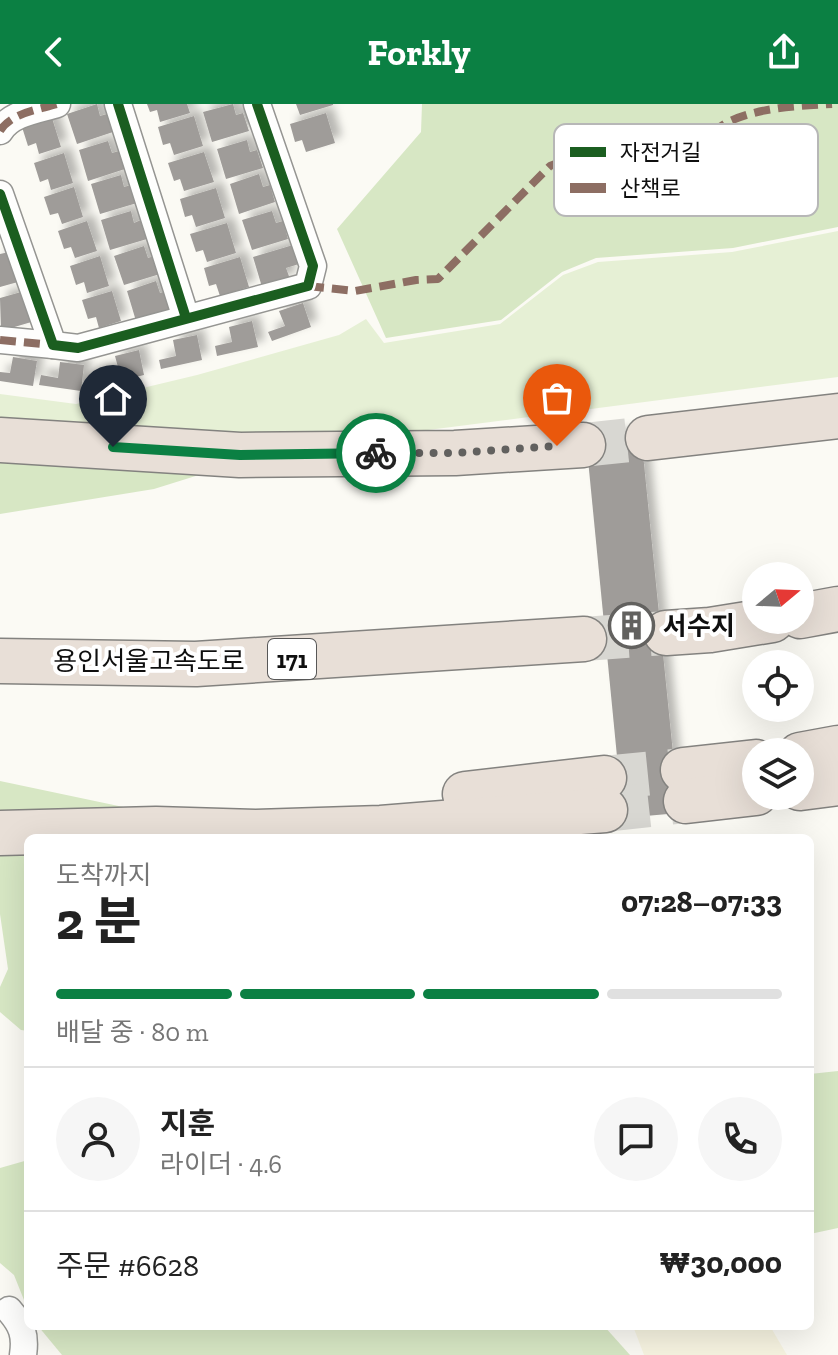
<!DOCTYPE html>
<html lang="ko">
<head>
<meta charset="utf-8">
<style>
  :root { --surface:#fff; --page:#f6f6f6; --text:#222; --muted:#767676; --line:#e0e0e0; --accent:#0b8043 }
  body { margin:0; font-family:"Zilla Slab","Noto Sans KR",serif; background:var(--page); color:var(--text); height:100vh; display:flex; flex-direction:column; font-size:30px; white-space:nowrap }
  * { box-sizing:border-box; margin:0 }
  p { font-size:26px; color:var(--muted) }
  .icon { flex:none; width:44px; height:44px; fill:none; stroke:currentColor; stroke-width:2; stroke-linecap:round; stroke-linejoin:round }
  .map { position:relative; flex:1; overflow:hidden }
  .sheet { position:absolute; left:24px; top:730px; width:790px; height:496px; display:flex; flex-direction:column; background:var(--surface); border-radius:12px; box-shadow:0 8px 32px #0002 }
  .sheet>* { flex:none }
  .needle { width:52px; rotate:71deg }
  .buttons { position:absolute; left:742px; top:458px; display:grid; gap:16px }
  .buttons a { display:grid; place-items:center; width:72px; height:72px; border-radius:50%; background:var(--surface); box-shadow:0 8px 32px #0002; font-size:40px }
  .pin { position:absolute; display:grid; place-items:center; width:68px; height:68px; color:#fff; margin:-82px -34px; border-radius:50% 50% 50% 0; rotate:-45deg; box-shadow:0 0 8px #0007 }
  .pin .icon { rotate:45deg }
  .courier { position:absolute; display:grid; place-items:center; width:80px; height:80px; margin:-40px; border:6px solid #0b8043; border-radius:50%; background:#fff; color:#222; box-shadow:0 2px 10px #0007 }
  .headline em { font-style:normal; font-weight:700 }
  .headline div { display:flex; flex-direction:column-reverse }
  .headline { display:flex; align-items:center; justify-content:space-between; height:136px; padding:0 32px }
  h1 { font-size:52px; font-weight:700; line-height:60px }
  .bar { display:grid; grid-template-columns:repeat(4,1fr); gap:12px 8px; align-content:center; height:96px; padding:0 32px }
  .bar i { height:10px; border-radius:6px; background:var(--line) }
  .bar .current { background:var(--accent) }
  .bar p { grid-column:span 4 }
  .line { display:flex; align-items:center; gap:20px; padding:0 32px; border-top:2px solid var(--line) }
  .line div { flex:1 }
  .round { display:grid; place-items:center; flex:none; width:84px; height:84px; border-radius:42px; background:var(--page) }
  header { display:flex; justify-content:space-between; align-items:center; height:104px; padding:0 32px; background:var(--accent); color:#fff; font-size:36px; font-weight:700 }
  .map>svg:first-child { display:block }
  .farmland { fill:#f7f4e1 }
  .green { fill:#e6f0d5 }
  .forest { fill:#d7e7c4 }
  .building { fill:#9f9c99; filter:url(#shadow) }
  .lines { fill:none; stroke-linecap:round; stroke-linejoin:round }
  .highway-tunnel { stroke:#d8d7d2; stroke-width:44; stroke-dasharray:44 22; stroke-linecap:butt }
  .street-casing { stroke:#959592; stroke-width:29 }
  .highway-casing { stroke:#83827f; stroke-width:47 }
  .street { stroke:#fefefd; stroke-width:26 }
  .highway { stroke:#e8dfd7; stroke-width:44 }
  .quiet { stroke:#8d6e63; stroke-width:8; stroke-dasharray:16 8; stroke-linecap:butt }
  .cycleway-casing { stroke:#fff; stroke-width:15 }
  .cycleway { stroke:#1b5e20; stroke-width:10 }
  .done { stroke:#62615f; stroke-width:8; stroke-dasharray:0 14.4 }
  .route { stroke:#0b8043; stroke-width:10 }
  .labels { text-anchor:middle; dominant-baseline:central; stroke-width:8; stroke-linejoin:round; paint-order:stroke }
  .shield { fill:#fff; stroke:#575757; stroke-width:2 }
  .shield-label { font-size:24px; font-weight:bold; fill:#0f0f0f }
  .poi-label { font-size:26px; font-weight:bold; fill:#0f0f0f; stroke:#fff; text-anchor:start }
  .street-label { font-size:26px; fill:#0f0f0f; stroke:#fff }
  .key { fill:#fff; stroke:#b7b7b7; stroke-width:2 }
  .key-label { font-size:22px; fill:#0f0f0f }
</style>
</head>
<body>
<header><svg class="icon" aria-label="back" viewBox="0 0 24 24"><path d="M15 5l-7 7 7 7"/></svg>Forkly<svg class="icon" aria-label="share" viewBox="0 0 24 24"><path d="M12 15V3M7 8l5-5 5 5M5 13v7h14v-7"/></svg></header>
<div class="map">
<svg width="838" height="1251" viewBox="0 0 838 1251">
  <defs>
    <filter id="shadow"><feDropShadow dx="7" dy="-7" stdDeviation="4" flood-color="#0004"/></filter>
  </defs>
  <rect width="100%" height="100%" fill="#fbfaf4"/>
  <!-- farmland -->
  <polygon class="farmland" points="633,1222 770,1222 787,1251 644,1251"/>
  <!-- green -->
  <polygon class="green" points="838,127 838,273 428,326 316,332 0,318 0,290 76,300 197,271 339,231 366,215 384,239 500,220 563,171 598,158 732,148"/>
  <!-- forest -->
  <g class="forest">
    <polygon points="422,0 838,0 838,123 733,144 596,154 562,168 501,216 386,234 337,125 421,28"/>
    <polygon points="0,354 218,365 154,385 0,410"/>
    <polygon points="0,677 147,708 0,707"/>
    <polygon points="0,744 28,744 28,927 21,926 0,908 0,883 8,865 0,810"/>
    <polygon points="838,967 838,1124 810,1130 810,970"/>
    <polygon points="28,1056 28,1206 14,1171 0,1159 0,1064"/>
    <polygon points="38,1222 604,1222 630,1251 62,1251"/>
  </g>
  <!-- building -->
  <g class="building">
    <polygon points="97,0 100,12 107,10 113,28 77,40 67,10"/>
    <polygon points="147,0 187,0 190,9 160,18 157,6 150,8"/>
    <polygon points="233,0 236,11 243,9 249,27 212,38 203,8"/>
    <polygon points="296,0 333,0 333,1 300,11"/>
    <polygon points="326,9 335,39 306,48 302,36 295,38 290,20"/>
    <polygon points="194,12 203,42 174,51 170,39 163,41 158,23"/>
    <polygon points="52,14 61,43 39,50 36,39 28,42 22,23"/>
    <polygon points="247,36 250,48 257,46 263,64 226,75 217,45"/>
    <polygon points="108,37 112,49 119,47 125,65 88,77 79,46"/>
    <polygon points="204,48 214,78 184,87 180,75 174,77 168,59"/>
    <polygon points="64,49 73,79 51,86 48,75 40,78 34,59"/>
    <polygon points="259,70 263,83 270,81 275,98 239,110 230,80"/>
    <polygon points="121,71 124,83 131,81 137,99 100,110 91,80"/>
    <polygon points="74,83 83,113 62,120 58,109 50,111 44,93"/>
    <polygon points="216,84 225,114 196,123 192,111 185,113 180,95"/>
    <polygon points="131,107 134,119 141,116 147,135 110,146 101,116"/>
    <polygon points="272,107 276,119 283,117 288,135 252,146 242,116"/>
    <polygon points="87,117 97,147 75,154 71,143 64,145 58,127"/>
    <polygon points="227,119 236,149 207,158 203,146 196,148 190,130"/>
    <polygon points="293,141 299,160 286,164 290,175 262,183 253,153"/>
    <polygon points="144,142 148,154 154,152 160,170 124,181 114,152"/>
    <polygon points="9,148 25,176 0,183 0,150"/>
    <polygon points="100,152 109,182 87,189 84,178 76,181 70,162"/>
    <polygon points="240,153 249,183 220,192 216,180 209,182 204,164"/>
    <polygon points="156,177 160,189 167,187 172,205 136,217 127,187"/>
    <polygon points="112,187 121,217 99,224 96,213 88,215 82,196"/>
    <polygon points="21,188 38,216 1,227 0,194"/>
    <polygon points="303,199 311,223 272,237 268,228 285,222 279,207"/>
    <polygon points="252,217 258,243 217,252 215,242 232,238 229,223"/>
    <polygon points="197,231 202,256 161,265 159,256 176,252 173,236"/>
    <polygon points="139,246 144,271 103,281 101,271 119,267 115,252"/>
    <polygon points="13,253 37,257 33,282 0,277 0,268 10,269"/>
    <polygon points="60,258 84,261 81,287 39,281 41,271 58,274"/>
    <polygon points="641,330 679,709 623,714 586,335"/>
  </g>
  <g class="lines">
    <!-- highway-tunnel -->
    <g class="highway-tunnel">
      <polyline points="583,341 648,334"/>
      <polyline points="584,535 666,529"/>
      <polyline points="604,674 683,666"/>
      <polyline points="605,706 686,697"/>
    </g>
    <defs>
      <g id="street">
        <polyline points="118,0 186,214"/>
        <path d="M0,27c11,-18 37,-21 57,-27"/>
        <polyline points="0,90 53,241 78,244 308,182 313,162 257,0"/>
        <polyline points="0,236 53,241"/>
        <path d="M9,1206c13,15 17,25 14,45"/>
      </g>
      <g id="highway">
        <polyline points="648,334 838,312"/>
        <polyline points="0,336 240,351 455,349 583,341"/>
        <polyline points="800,512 838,505"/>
        <polyline points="666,529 710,526 772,516"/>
        <polyline points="0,557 196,560 584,535"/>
        <polyline points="800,651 838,644"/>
        <polyline points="683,666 756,658"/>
        <polyline points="800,684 838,679"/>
        <polyline points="465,690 604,674"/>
        <polyline points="686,697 756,689"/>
        <polyline points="0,729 156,725 256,728 381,724 605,706"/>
      </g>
    </defs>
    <!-- street casing -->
    <use href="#street" class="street-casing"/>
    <!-- highway casing -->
    <use href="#highway" class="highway-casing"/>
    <!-- street -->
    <use href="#street" class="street"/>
    <!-- highway -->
    <use href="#highway" class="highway"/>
    <!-- quiet -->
    <g class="quiet">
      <path d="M0,27c11,-18 37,-21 57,-27"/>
      <path d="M308,182l47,5 61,-11 22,-1 112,-113c51,-21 102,-13 152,-28 10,-3 17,-12 26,-16 32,-15 70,-16 104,-18"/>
      <polyline points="0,236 53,241"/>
    </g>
    <defs>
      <g id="cycleway">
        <polyline points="118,0 186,214"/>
        <polyline points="0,90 53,241 78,244 308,182 313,162 257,0"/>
      </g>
    </defs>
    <!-- cycleway casing -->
    <use href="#cycleway" class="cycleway-casing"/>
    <!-- cycleway -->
    <use href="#cycleway" class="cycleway"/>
  </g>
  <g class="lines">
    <!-- done -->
    <polyline class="done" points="376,349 455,349 557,342"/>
    <!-- route -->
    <polyline class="route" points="113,343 240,351 376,349"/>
  </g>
  <!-- icons -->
  <defs>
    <symbol id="building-ring" viewBox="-11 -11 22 22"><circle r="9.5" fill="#fff" stroke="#62615f" stroke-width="1.5"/><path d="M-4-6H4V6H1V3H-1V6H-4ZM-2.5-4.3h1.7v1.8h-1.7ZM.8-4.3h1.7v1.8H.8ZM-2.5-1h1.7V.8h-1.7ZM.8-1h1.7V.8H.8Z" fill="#62615f"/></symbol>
  </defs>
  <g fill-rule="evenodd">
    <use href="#building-ring" x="606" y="496" width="51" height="51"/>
  </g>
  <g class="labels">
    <!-- shield labels -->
    <rect class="shield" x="268" y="535" width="48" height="40" rx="6"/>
    <g class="shield-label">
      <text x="292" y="555">171</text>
    </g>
    <!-- poi labels -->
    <g class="poi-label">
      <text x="663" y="522">서수지</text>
    </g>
    <!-- street labels -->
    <g class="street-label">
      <text x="149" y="557">용인서울고속도로</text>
    </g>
  </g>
  <!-- legend -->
  <rect x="554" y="20" width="264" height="92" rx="12" class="key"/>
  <rect x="570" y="43" width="36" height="10" fill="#1b5e20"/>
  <rect x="570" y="79" width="36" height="10" fill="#8d6e63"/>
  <g class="key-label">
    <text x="620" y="56">자전거길</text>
    <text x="620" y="92">산책로</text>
  </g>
</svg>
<div class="buttons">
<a><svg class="needle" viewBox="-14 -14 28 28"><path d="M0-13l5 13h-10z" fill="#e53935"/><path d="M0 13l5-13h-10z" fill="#767676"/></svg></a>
<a><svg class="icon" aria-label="locate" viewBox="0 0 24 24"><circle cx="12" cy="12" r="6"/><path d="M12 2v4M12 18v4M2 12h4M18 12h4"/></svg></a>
<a><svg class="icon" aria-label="layers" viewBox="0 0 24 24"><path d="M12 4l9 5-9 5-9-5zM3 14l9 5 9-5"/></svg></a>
</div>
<div class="pin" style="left:557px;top:342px;background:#ea580c"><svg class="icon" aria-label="bag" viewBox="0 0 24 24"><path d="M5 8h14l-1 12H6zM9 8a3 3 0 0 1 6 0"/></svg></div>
<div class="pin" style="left:113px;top:343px;background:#1f2937"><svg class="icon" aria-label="home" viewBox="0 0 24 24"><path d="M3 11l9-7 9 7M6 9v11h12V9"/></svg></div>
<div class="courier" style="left:376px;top:349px"><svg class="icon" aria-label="bike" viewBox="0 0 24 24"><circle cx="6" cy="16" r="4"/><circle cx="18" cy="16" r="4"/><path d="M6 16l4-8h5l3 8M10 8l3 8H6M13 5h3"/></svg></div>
<section class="sheet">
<div class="headline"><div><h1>2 분</h1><p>도착까지</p></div><em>07:28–07:33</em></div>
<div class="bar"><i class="current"></i><i class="current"></i><i class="current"></i><i></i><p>배달 중 · 80 m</p></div>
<div class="line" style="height:144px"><a class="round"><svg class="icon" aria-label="person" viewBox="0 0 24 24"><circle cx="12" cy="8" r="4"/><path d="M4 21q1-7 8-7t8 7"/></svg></a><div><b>지훈</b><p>라이더 · 4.6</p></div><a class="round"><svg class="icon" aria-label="chat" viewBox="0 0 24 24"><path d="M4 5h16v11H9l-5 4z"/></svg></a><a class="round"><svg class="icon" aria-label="phone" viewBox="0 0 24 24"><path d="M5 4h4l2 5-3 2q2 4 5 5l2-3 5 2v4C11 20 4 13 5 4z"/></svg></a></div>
<div class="line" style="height:104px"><div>주문 #6628</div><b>₩30,000</b></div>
</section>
</div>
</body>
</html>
